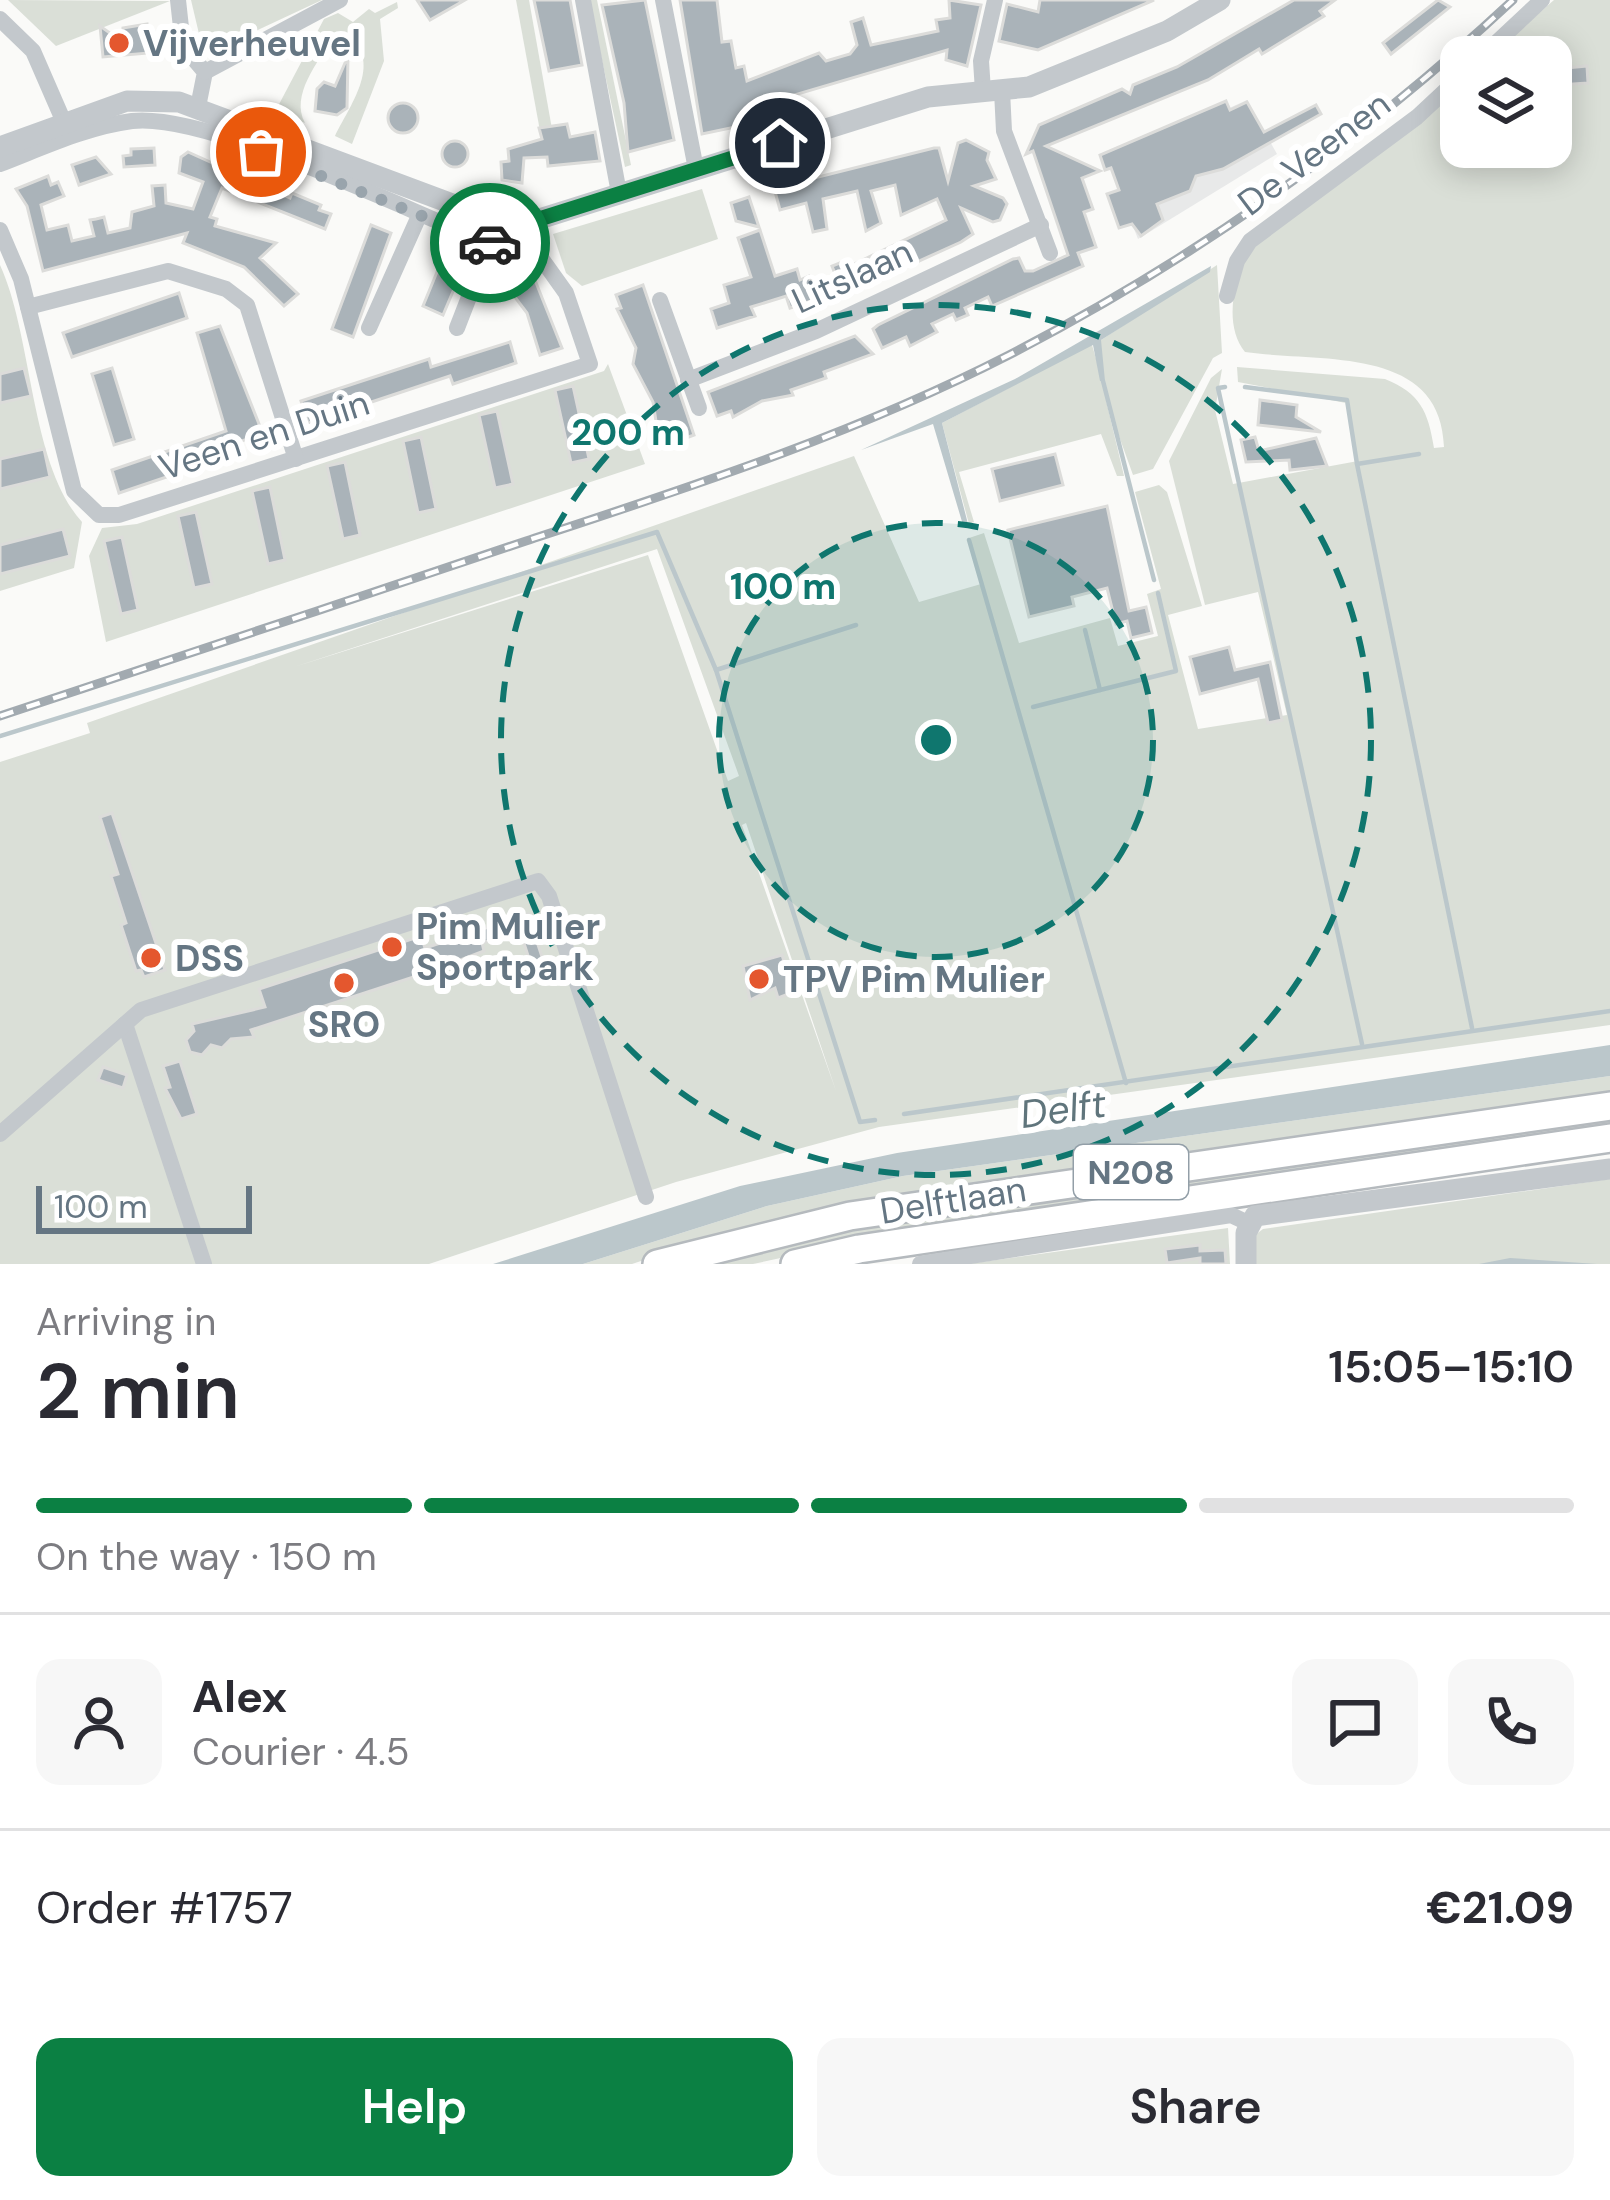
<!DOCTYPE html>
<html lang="en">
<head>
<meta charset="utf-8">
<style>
  :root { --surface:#fff; --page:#f7f7f7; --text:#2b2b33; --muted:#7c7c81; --line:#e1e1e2; --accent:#0b8043 }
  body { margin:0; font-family:"DM Sans",sans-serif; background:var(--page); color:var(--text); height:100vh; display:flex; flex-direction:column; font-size:45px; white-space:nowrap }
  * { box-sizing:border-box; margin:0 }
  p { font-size:39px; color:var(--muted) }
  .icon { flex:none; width:66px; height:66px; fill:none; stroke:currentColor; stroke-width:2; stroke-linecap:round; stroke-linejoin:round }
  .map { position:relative; height:1264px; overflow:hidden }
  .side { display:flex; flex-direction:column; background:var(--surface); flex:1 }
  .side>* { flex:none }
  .buttons { position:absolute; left:1440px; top:36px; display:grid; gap:24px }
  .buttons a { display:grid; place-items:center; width:132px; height:132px; border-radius:24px; background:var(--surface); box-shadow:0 6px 30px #0003; font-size:60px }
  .scale { position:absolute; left:36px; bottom:30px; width:216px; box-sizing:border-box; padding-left:12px; border:6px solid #657683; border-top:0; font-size:33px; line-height:42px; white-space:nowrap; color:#657683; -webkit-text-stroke:9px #fff; paint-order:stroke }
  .pin { position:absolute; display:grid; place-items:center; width:102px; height:102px; color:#fff; margin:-51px; border:6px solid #fff; border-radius:50%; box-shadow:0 3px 12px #0007 }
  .courier { position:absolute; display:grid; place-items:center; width:120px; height:120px; margin:-60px; border:9px solid #0b8043; border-radius:50%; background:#fff; color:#222; box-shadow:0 3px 15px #0007 }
  .headline em { font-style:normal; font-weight:600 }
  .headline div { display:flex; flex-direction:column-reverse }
  .headline { display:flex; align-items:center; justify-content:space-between; height:204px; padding:0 36px }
  h1 { font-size:78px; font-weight:600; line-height:90px }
  .bar { display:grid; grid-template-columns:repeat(4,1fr); gap:18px 12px; align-content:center; height:144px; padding:0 36px }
  .bar i { height:15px; border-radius:9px; background:var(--line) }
  .bar .active { background:var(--accent) }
  .bar p { grid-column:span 4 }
  .line { display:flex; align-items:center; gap:30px; padding:0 36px; border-top:3px solid var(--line) }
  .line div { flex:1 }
  .round { display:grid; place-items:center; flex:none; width:126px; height:126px; border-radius:24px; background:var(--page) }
  .action { display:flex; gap:24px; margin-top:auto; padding:24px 36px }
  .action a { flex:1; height:138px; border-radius:24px; background:var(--accent); color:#fff; font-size:48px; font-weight:600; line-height:138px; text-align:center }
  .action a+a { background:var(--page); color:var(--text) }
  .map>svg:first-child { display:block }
  .built { fill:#e8e9e9 }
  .green { fill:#dadfd7; fill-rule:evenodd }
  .water { fill:#bbc7cb }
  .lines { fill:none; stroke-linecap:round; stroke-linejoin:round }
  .stream { stroke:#bbc7cb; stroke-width:4.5 }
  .building { fill:#aab3b9; stroke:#dcdcda; stroke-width:3 }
  .primary-casing { stroke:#b5babe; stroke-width:32 }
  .minor { stroke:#c3c8cc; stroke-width:16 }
  .tertiary { stroke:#c3c8cc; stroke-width:21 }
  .primary { stroke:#fff; stroke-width:27 }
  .rail-casing { stroke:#a2aab0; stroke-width:9 }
  .rail { stroke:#fff; stroke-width:4.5; stroke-dasharray:14; stroke-linecap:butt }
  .done { stroke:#99a4ac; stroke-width:12; stroke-dasharray:0 21.6 }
  .route { stroke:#0b8043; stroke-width:15 }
  .ring { fill:none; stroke:#0f766e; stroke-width:6; stroke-dasharray:21 15 }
  .poi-dot { fill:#e4572e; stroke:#fff; stroke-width:4.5 }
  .labels { text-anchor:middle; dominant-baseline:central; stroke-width:12; stroke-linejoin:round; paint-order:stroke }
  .shield { fill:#fff; stroke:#939fa8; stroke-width:3 }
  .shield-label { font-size:33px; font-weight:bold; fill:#657683 }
  .poi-label { font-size:36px; font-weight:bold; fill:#657683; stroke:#fff; text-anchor:start }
  .street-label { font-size:36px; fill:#657683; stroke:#fff }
  .water-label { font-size:39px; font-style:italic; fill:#60757c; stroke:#fff }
  .centre { fill:#0f766e; stroke:#fff; stroke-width:6 }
  .ring-label { font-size:36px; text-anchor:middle; font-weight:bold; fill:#0f766e; stroke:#fff; stroke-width:12; stroke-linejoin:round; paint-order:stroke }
</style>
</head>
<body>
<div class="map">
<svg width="1610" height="1264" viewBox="0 0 1610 1264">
  <rect width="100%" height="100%" fill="#fafaf8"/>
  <!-- built -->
  <polygon class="built" points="1247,100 1277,154 1138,239 1108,163"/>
  <!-- green -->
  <g class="green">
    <polygon points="8,0 170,1 56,46"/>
    <polygon points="191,0 322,0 204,55"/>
    <polygon points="516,0 529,0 552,129 540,131"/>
    <polygon points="589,0 597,0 631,165 625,167"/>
    <path d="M1554,0h56v1025l-731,102 -203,55 -247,82h-429v-502l90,-29 -3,-10 767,-267 65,146 62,-18 -12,-46 15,-5 35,110 91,-25 8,28 40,-10 -11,-42 14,-5 -26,-97 24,-7 8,7 35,114 -34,9 30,114 89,-14 -29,-123 -53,13 -36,-144 42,-83 11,-9 -7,41 18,74 125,-23 -12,-58 -108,-21 -1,-15 148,12c35,14 43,32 49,69l10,-1c-3,-103 -125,-84 -199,-95 -23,-28 -10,-78 6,-106l210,-164v65h90v-90h-62zM657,549l82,227 -11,5 -80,-226 -354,112zM746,823l90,268 -94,-266z"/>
    <path d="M397,2l1,6 -18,11 4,42 -32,83 -17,-8c14,-29 48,-73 14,-99l-17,1c-14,25 -42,57 -27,85l-29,-13 48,-91 14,-6 15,9 16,-13 6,4z"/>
    <polygon points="702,189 718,239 582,286 566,273 553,234"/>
    <path d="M0,265c33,72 30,200 82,257l-8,46 -74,23z"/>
    <polygon points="1217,265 1222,353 1213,358 1153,469 1133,475 1106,400 1124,476 1117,476 1101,434 959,472 974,522 969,524 942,423 1086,347 1092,345 1097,362 1101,340"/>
    <polygon points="608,364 645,464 106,642 89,556 102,528 137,524 604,371"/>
    <polygon points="1610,1076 1610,1096 963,1186 689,1245 632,1264 583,1264 767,1206 903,1176"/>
    <polygon points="1610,1114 1610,1129 911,1230 753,1264 694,1264 803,1236"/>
    <polygon points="1610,1179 1610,1264 1256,1264 1255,1235 1263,1229"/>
    <polygon points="1228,1228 1230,1264 967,1264"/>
  </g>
  <!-- water -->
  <g class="water">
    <polygon points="1211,266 1210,272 1101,340 1105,381 1100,381 1093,345 942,423 968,524 963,525 933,424 861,450 1015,379"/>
    <polygon points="1610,1045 1610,1076 903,1176 767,1206 583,1264 493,1264 740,1186 897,1153"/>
    <polygon points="1510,1258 1597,1264 1479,1264"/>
  </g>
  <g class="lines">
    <!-- stream -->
    <g class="stream">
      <polyline points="1103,381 1154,580"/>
      <polyline points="1225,387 1218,388 1362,1044"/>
      <polyline points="1245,387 1347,400 1357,464 1419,454"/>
      <polyline points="1357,464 1472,1028"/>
      <polyline points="969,540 1126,1083"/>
      <polyline points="856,625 716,670 860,1122 875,1120"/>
      <polyline points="1100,690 1176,671 1158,593"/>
      <polyline points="1033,707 1100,690 1085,630"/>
      <polyline points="0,736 657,532 716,670"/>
      <polyline points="904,1114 1610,1011"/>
    </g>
  </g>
  <!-- building -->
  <g class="building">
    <polygon points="417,0 465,0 430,20"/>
    <polygon points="534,0 570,0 582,65 549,71"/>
    <polygon points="645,0 674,140 628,152 624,103 602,5"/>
    <polygon points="680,0 717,0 722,42 731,41 736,68 744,66 747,81 819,53 826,61 850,54 857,45 851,22 863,18 871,45 938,31 936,20 950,18 949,0 981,5 967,66 946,60 947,50 750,108 745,125 702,134"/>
    <polygon points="1040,0 1154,0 1038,50 999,41 1007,4 1038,12"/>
    <polygon points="1294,0 1335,0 1320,11 1324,16 1262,54 1259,49 1208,80 1046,146 1100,171 1082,178 1093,209 1084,212 1096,247 1078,253 1083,266 992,306 988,297 965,308 968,315 956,320 953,314 932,324 937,332 910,346 906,337 882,348 873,329 878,325 1013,259 1019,258 1025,271 1033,271 1068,255 1033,151 1026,154 1039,125 1122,89 1130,94 1133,85 1177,67"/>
    <polygon points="1438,0 1450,7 1391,54 1383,43"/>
    <polygon points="147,24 149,53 103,57 100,26 124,43 123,28"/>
    <polygon points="348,56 347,108 337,115 315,111 317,89 324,82 335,86"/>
    <polygon points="1587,66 1588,83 1558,85 1556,69"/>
    <polygon points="1226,101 1230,110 1247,102 1264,132 1316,105 1321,114 1223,169 1196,176 1190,191 1157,204 1163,220 1141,236 1132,224 1119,228 1107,194 1119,190 1111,168 1105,170 1100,155"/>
    <circle cx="403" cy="118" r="15"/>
    <polygon points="567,124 570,137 595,132 600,161 548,166 547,157 524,158 522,183 502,180 501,162 509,161 508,149 542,139 539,128"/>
    <polygon points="966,140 989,152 987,160 996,179 974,186 1003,198 1007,204 1000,220 993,222 961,208 973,234 961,242 820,306 817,299 790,308 787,299 793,294 751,307 755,316 717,328 711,309 729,303 724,285 751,277 738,238 760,230 775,276 797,269 800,280 809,276 813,289 837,279 832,266 845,261 848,267 946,220 937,199 901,215 895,185 871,191 881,223 866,231 857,191 823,199 827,229 813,232 806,203 780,210 774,188 934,148 939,148 948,181 958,143"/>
    <circle cx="455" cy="154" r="13"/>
    <polygon points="154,148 155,165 124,167 123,156 131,155 131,149"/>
    <polygon points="188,152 290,198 292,193 321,205 319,210 331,214 325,229 222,188 210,217 217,219 215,226 276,243 260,258 298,294 284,306 244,267 183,243 187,233 43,271 27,206 16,189 48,176 51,185 58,182 64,196 41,205 47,230 68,225 72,241 94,236 90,220 96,219 104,217 108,233 130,228 132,212 154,206 152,186 165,185 166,203 193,209 203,182 179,173 181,157"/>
    <polygon points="96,157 111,174 79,185 72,165"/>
    <polygon points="749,197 759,227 736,221 731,203"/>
    <polygon points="371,225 391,233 353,337 332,329"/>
    <polygon points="444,255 465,263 443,315 423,306"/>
    <polygon points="533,275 562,348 540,355 527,313 505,284"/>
    <polygon points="643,285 694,435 667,445 662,432 658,434 653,402 633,364 636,348 617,309 621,308 616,295"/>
    <polygon points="179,293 187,318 72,357 63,333"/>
    <polygon points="220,326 263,434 235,443 235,454 119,493 112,470 226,431 197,333"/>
    <polygon points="855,336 873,354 824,372 826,378 791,390 793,395 762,401 733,417 731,411 717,416 708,392"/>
    <polygon points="510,342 516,363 453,384 450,376 308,423 301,401 429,359 431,367"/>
    <polygon points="24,368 31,396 0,403 0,374"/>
    <polygon points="112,368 134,439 114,445 92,374"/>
    <polygon points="573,386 589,459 571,463 555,390"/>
    <polygon points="1260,400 1297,405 1296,417 1321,432 1258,425"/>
    <polygon points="497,411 513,484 495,488 479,415"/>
    <polygon points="421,437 436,509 418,513 403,441"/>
    <polygon points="1255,437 1259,451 1316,438 1327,466 1290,470 1289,460 1246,462 1241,440"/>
    <polygon points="44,449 50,477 0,489 0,459"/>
    <polygon points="1055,454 1063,485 1000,501 992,469"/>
    <polygon points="345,462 360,535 343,539 327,466"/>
    <polygon points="270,487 285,560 268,564 252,491"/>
    <polygon points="1107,506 1129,611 1146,607 1152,633 1131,638 1127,621 1116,624 1107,588 1072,597 1074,606 1029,617 1008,530"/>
    <polygon points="196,512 212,584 194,588 178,516"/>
    <polygon points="63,529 70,556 0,574 0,545"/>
    <polygon points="122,537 138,610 121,614 104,541"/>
    <polygon points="1229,647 1235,670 1270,662 1282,720 1268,723 1258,679 1200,694 1190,657"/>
    <polygon points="112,813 165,970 144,977 141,970 136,971 121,925 126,923 111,876 118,874 100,817"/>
    <polygon points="528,914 544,963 532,968 522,937 513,933 482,943 484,951 432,971 251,1030 254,1037 231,1039 222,1048 211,1045 202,1055 190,1052 186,1040 194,1031 192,1024 265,1007 259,989 421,936 425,948"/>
    <polygon points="782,955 794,992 778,998 775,988 750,1000 743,966"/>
    <polygon points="180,1061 197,1114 181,1119 165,1088 170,1087 163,1066"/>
    <polygon points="103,1067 127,1075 123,1088 98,1080"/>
    <polygon points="1200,1245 1200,1251 1225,1250 1226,1264 1200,1264 1200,1258 1167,1263 1165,1249"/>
  </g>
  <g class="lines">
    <defs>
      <g id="primary">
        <polyline points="657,1264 850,1216 1610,1106"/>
        <polyline points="795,1264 859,1249 1610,1138"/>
      </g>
    </defs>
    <!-- primary casing -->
    <use href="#primary" class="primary-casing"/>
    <!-- minor -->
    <g class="minor">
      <polyline points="178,0 183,46 205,72 198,107"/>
      <polyline points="583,0 619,193"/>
      <polyline points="663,0 696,169"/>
      <polyline points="0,19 33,51 63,120"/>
      <polyline points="1481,57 1542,0"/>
      <polyline points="205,72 340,0"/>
      <polyline points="983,91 981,61 995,0"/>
      <polyline points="1002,91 1004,131 1050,253"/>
      <path d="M0,164c42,-16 86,-37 132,-43 77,-9 277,91 358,122l41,1"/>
      <polyline points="0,230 21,279 74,491 99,515 119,515 590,364 566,293 531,244 533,221"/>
      <polyline points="1227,296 1237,261 1250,241 1417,117 1461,76"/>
      <polyline points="660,300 699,408"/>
      <polyline points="28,307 168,271 226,289 247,305 296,459"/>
      <polyline points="369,328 419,216"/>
      <polyline points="457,328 490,243"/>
      <polyline points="688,380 816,331 1041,225"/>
      <polyline points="125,1024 204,1264"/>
      <polyline points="0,1134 141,1010 538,881 549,896 646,1197"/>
      <polyline points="920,1264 1231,1215 1248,1223"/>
    </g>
    <!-- tertiary -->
    <g class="tertiary">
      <polyline points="0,147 127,101 179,102 506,224 533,221 928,97 1029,87 1167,31 1220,0"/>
      <polyline points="1246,1264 1246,1233 1255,1216 1610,1169"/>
    </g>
    <!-- primary -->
    <use href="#primary" class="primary"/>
    <defs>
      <path id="rail" d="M0,716c175,-58 351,-116 526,-175 164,-54 329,-107 483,-186 184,-95 353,-214 504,-355"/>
    </defs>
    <!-- rail casing -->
    <use href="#rail" class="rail-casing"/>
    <!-- rail -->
    <use href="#rail" class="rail"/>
  </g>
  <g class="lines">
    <!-- done -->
    <polyline class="done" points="261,152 490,243"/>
    <!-- route -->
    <polyline class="route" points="490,243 531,244 533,221 780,143"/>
  </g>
  <!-- distance rings -->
  <circle cx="936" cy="740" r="217" fill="#0f766e" fill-opacity=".12"/>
  <g class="ring">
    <circle cx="936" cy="740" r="217"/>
    <circle cx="936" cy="740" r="435"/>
  </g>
  <!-- markers -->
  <g class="poi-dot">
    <circle cx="119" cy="43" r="12"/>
    <circle cx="392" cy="947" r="12"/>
    <circle cx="151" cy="958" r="12"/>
    <circle cx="759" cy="979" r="12"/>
    <circle cx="344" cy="983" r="12"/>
  </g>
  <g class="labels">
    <!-- shield labels -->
    <rect class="shield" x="1074" y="1145" width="114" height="54" rx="9"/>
    <g class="shield-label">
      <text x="1131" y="1172">N208</text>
    </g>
    <!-- poi labels -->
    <g class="poi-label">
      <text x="143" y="43">Vijverheuvel</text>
      <text x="416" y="926">Pim Mulier<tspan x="416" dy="41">Sportpark</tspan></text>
      <text x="175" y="958">DSS</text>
      <text x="783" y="979">TPV Pim Mulier</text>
      <text x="344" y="1024" text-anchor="middle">SRO</text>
    </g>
    <!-- street labels -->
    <g class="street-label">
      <text transform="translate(1314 153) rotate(-37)">De Veenen</text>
      <text transform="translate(852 276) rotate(-25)">Litslaan</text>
      <text transform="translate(264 435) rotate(-18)">Veen en Duin</text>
      <text transform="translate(953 1200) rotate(-9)">Delftlaan</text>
    </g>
    <!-- water labels -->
    <g class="water-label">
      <text transform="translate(1063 1109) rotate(-8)">Delft</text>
    </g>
  </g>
  <circle cx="936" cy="740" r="18" class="centre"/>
  <g class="ring-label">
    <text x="628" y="445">200 m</text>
    <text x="783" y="599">100 m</text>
  </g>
</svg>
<div class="buttons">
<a><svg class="icon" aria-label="layers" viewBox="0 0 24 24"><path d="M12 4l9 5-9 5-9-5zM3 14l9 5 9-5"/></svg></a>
</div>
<div class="scale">100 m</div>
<div class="pin" style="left:261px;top:152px;background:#ea580c"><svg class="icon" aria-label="bag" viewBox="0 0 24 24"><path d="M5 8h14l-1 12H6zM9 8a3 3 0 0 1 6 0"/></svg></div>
<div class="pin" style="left:780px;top:143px;background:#1f2937"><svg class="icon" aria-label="home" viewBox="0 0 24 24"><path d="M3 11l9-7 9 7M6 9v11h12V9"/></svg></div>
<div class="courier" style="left:490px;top:243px"><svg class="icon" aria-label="car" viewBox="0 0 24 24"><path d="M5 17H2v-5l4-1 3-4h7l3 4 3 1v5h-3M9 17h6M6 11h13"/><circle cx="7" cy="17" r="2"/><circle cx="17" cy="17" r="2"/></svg></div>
</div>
<section class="side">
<div class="headline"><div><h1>2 min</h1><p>Arriving in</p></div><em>15:05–15:10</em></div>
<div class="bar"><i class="active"></i><i class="active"></i><i class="active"></i><i></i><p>On the way · 150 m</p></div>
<div class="line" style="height:216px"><a class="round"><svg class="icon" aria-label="person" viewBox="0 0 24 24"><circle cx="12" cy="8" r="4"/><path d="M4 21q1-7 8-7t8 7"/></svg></a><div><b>Alex</b><p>Courier · 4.5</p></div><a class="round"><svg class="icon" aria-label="chat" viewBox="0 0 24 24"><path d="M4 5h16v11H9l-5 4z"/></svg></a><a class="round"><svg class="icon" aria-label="phone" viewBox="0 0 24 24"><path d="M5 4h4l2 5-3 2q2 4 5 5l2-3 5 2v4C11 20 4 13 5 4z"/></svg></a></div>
<div class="line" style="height:156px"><div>Order #1757</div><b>€21.09</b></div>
<div class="action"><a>Help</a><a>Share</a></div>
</section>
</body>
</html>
